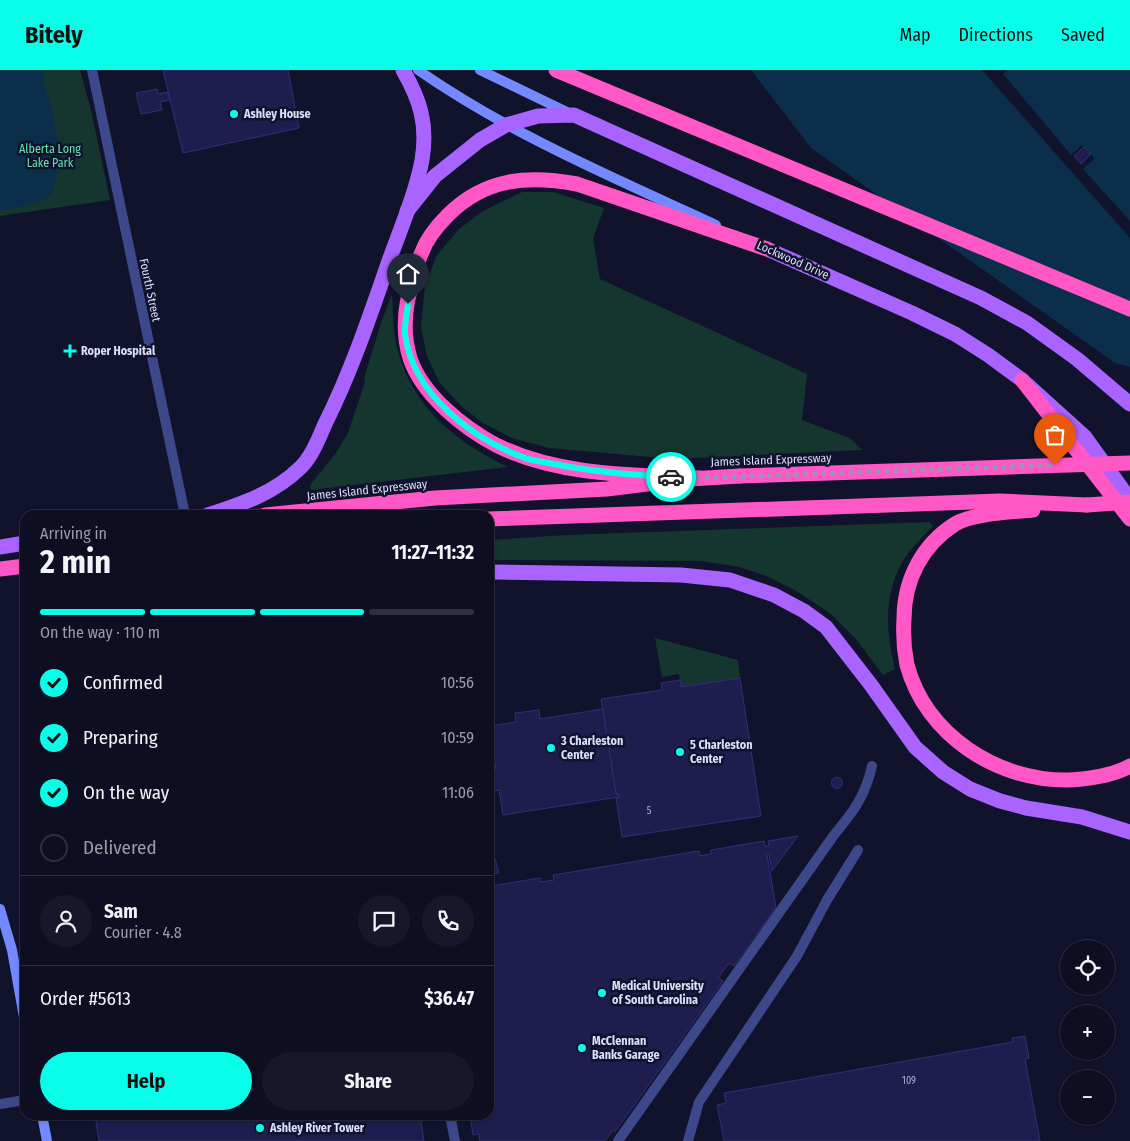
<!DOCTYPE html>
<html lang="en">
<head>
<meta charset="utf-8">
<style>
  :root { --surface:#0d0e21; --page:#16172a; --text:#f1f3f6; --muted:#9a9ca5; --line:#2d2e3f; --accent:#09feea }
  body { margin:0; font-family:"Fira Sans Condensed",sans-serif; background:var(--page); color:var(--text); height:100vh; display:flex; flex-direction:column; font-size:19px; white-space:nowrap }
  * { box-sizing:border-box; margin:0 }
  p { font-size:16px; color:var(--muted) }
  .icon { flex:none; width:28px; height:28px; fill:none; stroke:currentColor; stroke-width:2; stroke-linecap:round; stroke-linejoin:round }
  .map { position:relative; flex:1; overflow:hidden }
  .panel { position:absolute; left:20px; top:440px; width:474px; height:610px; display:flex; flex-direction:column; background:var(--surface); border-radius:15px; box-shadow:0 1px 4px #0004,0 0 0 1px var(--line) }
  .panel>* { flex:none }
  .buttons { position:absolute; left:1060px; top:870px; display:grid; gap:10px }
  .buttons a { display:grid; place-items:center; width:55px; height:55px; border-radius:50%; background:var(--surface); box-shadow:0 1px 4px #0004,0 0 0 1px var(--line); font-size:25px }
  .pin { position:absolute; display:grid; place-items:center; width:42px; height:42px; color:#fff; margin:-51px -21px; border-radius:50% 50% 50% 0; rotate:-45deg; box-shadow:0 0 5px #0007 }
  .pin .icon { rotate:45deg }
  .courier { position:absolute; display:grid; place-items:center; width:50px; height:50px; margin:-25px; border:4px solid #09feea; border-radius:50%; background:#fff; color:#222; box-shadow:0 1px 6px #0007 }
  .overview em { font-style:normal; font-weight:700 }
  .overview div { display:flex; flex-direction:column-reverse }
  .overview { display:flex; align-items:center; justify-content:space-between; height:85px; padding:0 20px }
  h1 { font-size:32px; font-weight:700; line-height:38px }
  .bar { display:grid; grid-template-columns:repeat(4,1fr); gap:8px 5px; align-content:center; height:60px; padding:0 20px }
  .bar i { height:6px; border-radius:4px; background:var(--line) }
  .bar .on { background:var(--accent) }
  .bar p { grid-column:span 4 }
  .line { display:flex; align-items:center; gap:12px; padding:0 20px; border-top:1px solid var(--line) }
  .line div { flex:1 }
  .round { display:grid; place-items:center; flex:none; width:52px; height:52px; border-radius:26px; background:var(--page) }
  ol { padding:0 20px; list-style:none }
  li { display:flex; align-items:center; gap:15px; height:55px }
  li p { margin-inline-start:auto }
  li .icon { padding:5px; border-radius:50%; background:var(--accent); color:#111; stroke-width:4 }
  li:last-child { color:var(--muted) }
  li i { width:28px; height:28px; border:2px solid var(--line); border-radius:50% }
  .cta { display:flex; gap:10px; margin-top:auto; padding:10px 20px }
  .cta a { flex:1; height:58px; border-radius:30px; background:var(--accent); color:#111; font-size:20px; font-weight:700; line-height:58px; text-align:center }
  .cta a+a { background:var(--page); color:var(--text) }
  header { display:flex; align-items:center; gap:30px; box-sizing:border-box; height:70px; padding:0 25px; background:var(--accent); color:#111 }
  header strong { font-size:24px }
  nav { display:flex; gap:28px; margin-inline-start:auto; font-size:18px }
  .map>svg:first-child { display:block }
  .green { fill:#14362f }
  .water { fill:#0b2e4b }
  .pier { fill:#11122c }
  .building { fill:#1e1d4d; stroke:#312f79 }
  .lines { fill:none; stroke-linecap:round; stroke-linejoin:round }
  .lane { stroke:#3d488b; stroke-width:10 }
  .street { stroke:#3d488b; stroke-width:10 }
  .secondary { stroke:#7489ff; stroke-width:10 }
  .primary { stroke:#a964ff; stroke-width:15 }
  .highway { stroke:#ff58c6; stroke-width:15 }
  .highway-bridge { stroke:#ff58c6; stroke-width:15 }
  .done { stroke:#9597b5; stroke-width:5; stroke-dasharray:0 9 }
  .route { stroke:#09feea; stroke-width:6 }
  .poi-dot { fill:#09feea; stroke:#11122c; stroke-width:2 }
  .labels { text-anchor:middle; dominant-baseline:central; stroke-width:5; stroke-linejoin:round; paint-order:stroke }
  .number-label { font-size:10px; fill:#acaed2 }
  .poi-label { font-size:12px; font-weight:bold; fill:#dcdfff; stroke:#11122c; text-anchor:start }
  .park-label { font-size:12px; fill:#66e1ac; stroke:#11122c }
  .street-label { font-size:12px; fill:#dcdfff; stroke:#11122c }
</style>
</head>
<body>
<header>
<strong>Bitely</strong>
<nav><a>Map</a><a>Directions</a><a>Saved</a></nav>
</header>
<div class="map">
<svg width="1130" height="1071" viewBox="0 0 1130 1071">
  <rect width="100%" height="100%" fill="#11122c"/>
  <!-- green -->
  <g class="green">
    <polygon points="0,0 80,0 91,40 110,130 0,146"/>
    <polygon points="522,122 553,122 604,138 593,168 600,209 807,304 802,350 850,368 862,380 673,389 549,378 512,368 483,353 462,337 439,312 427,286 421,258 425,215 437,185 459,159 483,141"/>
    <path d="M392,224c1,20 1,42 7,61 17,56 59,88 109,112l-197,23 -1,-5 26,-32 12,-20 17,-51 -1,-4 17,-55z"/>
    <path d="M929,452l4,4c-8,9 -17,17 -24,26 -26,35 -24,77 -14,117l-12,6 -28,-37 -25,-25 -37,-24 -24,-12 -29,-10 -40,-6 -211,-1v-20l77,-5z"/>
    <polygon points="655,568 738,590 740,608 681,617 679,604 662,607"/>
  </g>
  <!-- water -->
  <g class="water">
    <polygon points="0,0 44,0 44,14 51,36 61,88 53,121 47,128 37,133 0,141"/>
    <polygon points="751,0 1130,0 1130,297 1115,293 811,78"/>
  </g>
  <!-- pier -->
  <polygon class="pier" points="982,0 1008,0 1003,4 1071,85 1082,75 1091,84 1094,89 1083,99 1130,151 1130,168"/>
  <!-- building -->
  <g class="building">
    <polygon points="163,0 288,0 299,58 183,83"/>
    <polygon points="157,19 158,24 168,22 170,30 160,32 162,40 141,44 136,23"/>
    <polygon points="1084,77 1091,84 1081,94 1074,86"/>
    <polygon points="740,608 761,746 622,767 616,728 619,727 618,724 616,724 601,629 662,620 661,613 680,610 681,617"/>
    <polygon points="603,639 616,724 618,724 619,727 503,745 499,720 489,722 489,701 496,700 489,656 516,652 515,643 539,640 540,649"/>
    <circle cx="837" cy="713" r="5.5"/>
    <polygon points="798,766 772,801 769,785 767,785 776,837 734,896 729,893 718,908 723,911 615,1062 613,1060 605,1071 480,1071 479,1064 473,1065 470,1045 489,1045 489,821 492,820 491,816 540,808 541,812 554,810 553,805 699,781 700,786 711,784 711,780 764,771 765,776 769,776 768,771"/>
    <polygon points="495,789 499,803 489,805 492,820 489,821 489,790"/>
    <polygon points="1025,966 1029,988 1025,989 1040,1071 724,1071 717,1035 726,1033 724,1023 1013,972 1012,968"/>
    <polygon points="95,1045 420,1045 424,1071 99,1071"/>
  </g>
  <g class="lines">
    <!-- lane -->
    <g class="lane">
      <polyline points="0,1034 25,1030"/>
      <polyline points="450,1045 455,1071"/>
      <path d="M618,1071l216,-306c19,-23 31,-38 38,-69"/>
      <polyline points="688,1071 699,1032 797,886 827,830 858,780"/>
    </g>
    <!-- street -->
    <polyline class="street" points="92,0 185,445"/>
    <!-- secondary -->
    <g class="secondary">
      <path d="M418,0c92,64 196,108 298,155"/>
      <polyline points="480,0 571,44"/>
      <polyline points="0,839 12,880 25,953"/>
      <polyline points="42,1045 47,1071"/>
    </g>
    <!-- primary -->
    <g class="primary">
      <polyline points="407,141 435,106 480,70 506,55 538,46 574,45 981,228 1027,253 1077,289 1130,334"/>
      <polyline points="767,179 912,243 955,264 988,285 1022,310 1085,367 1130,430"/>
      <path d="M208,445c34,-11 67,-22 93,-48 11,-11 18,-29 24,-43 26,-52 45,-108 64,-163 11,-31 27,-68 33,-101 6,-36 -2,-60 -19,-90"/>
      <polyline points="0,477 25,473"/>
      <polyline points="489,502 681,505 730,510 774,525 804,541 826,557 871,615 915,677 943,702 970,719 1000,731 1026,738 1082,747 1130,762"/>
    </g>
    <!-- highway -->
    <g class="highway">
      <polyline points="556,0 1130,239"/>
      <polyline points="1022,310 1130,449"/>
      <path d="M700,408c-68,-3 -142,-2 -204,-33 -32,-17 -74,-50 -86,-87 -8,-26 -5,-55 4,-81 2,-8 4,-17 8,-25 5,-14 16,-27 26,-37 37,-37 80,-40 129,-31l190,65"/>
      <polyline points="690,409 740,406"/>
      <path d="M1033,440c-20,2 -60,3 -78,14 -33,21 -51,56 -51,95 -1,15 0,31 3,46 19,70 90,116 161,115 20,-1 44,-4 62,-14"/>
      <polyline points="265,445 435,428 607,419 655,413"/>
      <polyline points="489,449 1000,431 1087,435"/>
      <polyline points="0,499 25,496"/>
    </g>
    <!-- highway-bridge -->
    <g class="highway-bridge">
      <polyline points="740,406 1130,393"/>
      <polyline points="1087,435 1130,432"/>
    </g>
  </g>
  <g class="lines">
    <!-- done -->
    <polyline class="done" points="671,407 700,408 1055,395"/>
    <!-- route -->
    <path class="route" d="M408,234c-1,9 -4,21 -3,30 8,61 68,106 123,125 8,2 17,3 26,5 39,8 78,11 117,13"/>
  </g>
  <!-- markers -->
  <g class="poi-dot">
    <circle cx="234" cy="44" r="5"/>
    <path d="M67.5 273.5h5v5h5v5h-5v5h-5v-5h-5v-5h5z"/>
    <circle cx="551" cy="678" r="5"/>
    <circle cx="680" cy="682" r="5"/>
    <circle cx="602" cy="923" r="5"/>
    <circle cx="582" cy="978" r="5"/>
    <circle cx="260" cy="1058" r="5"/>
  </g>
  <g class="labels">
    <!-- number labels -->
    <g class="number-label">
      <text x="649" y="741">5</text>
      <text x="909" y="1011">109</text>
    </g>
    <!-- poi labels -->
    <g class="poi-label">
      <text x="244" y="44">Ashley House</text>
      <text x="81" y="281">Roper Hospital</text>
      <text x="561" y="671">3 Charleston<tspan x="561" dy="14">Center</tspan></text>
      <text x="690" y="675">5 Charleston<tspan x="690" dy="14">Center</tspan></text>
      <text x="612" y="916">Medical University<tspan x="612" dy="14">of South Carolina</tspan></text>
      <text x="592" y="971">McClennan<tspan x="592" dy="14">Banks Garage</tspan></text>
      <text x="270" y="1058">Ashley River Tower</text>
    </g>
    <!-- park labels -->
    <g class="park-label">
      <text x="50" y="79">Alberta Long<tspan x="50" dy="14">Lake Park</tspan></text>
    </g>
    <!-- street labels -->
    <g class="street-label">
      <text transform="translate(793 190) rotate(24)">Lockwood Drive</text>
      <text transform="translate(150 220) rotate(78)">Fourth Street</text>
      <text transform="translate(771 390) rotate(-2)">James Island Expressway</text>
      <text transform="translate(367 420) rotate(-6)">James Island Expressway</text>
    </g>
  </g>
</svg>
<div class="buttons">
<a><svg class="icon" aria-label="locate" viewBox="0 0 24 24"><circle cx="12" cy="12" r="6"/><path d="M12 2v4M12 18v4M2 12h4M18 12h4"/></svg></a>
<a>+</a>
<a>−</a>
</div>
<div class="pin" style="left:1055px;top:395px;background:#ea580c"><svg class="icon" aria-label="bag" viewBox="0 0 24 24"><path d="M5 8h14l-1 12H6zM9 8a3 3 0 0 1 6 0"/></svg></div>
<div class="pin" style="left:408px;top:234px;background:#1f2937"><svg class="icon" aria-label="home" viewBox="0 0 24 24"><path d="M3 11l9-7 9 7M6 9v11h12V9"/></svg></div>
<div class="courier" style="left:671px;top:407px"><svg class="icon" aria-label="car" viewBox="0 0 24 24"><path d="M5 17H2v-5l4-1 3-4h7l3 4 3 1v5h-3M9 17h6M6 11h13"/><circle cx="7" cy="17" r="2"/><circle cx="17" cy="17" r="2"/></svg></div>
<section class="panel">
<div class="overview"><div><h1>2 min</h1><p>Arriving in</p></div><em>11:27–11:32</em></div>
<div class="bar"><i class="on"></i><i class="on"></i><i class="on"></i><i></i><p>On the way · 110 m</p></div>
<ol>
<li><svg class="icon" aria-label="check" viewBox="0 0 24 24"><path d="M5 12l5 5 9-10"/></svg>Confirmed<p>10:56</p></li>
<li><svg class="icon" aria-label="check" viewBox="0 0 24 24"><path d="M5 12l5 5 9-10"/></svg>Preparing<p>10:59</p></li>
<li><svg class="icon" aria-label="check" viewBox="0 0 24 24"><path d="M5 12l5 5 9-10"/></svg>On the way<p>11:06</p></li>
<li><i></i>Delivered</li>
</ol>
<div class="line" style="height:90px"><a class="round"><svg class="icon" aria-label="person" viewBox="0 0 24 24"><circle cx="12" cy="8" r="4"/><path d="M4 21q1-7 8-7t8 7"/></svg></a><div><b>Sam</b><p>Courier · 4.8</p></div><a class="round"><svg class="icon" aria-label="chat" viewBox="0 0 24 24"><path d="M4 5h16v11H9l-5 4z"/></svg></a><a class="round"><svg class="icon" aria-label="phone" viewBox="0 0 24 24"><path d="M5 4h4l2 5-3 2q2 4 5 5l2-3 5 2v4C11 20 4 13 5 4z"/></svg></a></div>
<div class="line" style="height:65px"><div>Order #5613</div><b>$36.47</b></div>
<div class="cta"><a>Help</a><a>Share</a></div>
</section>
</div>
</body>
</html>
